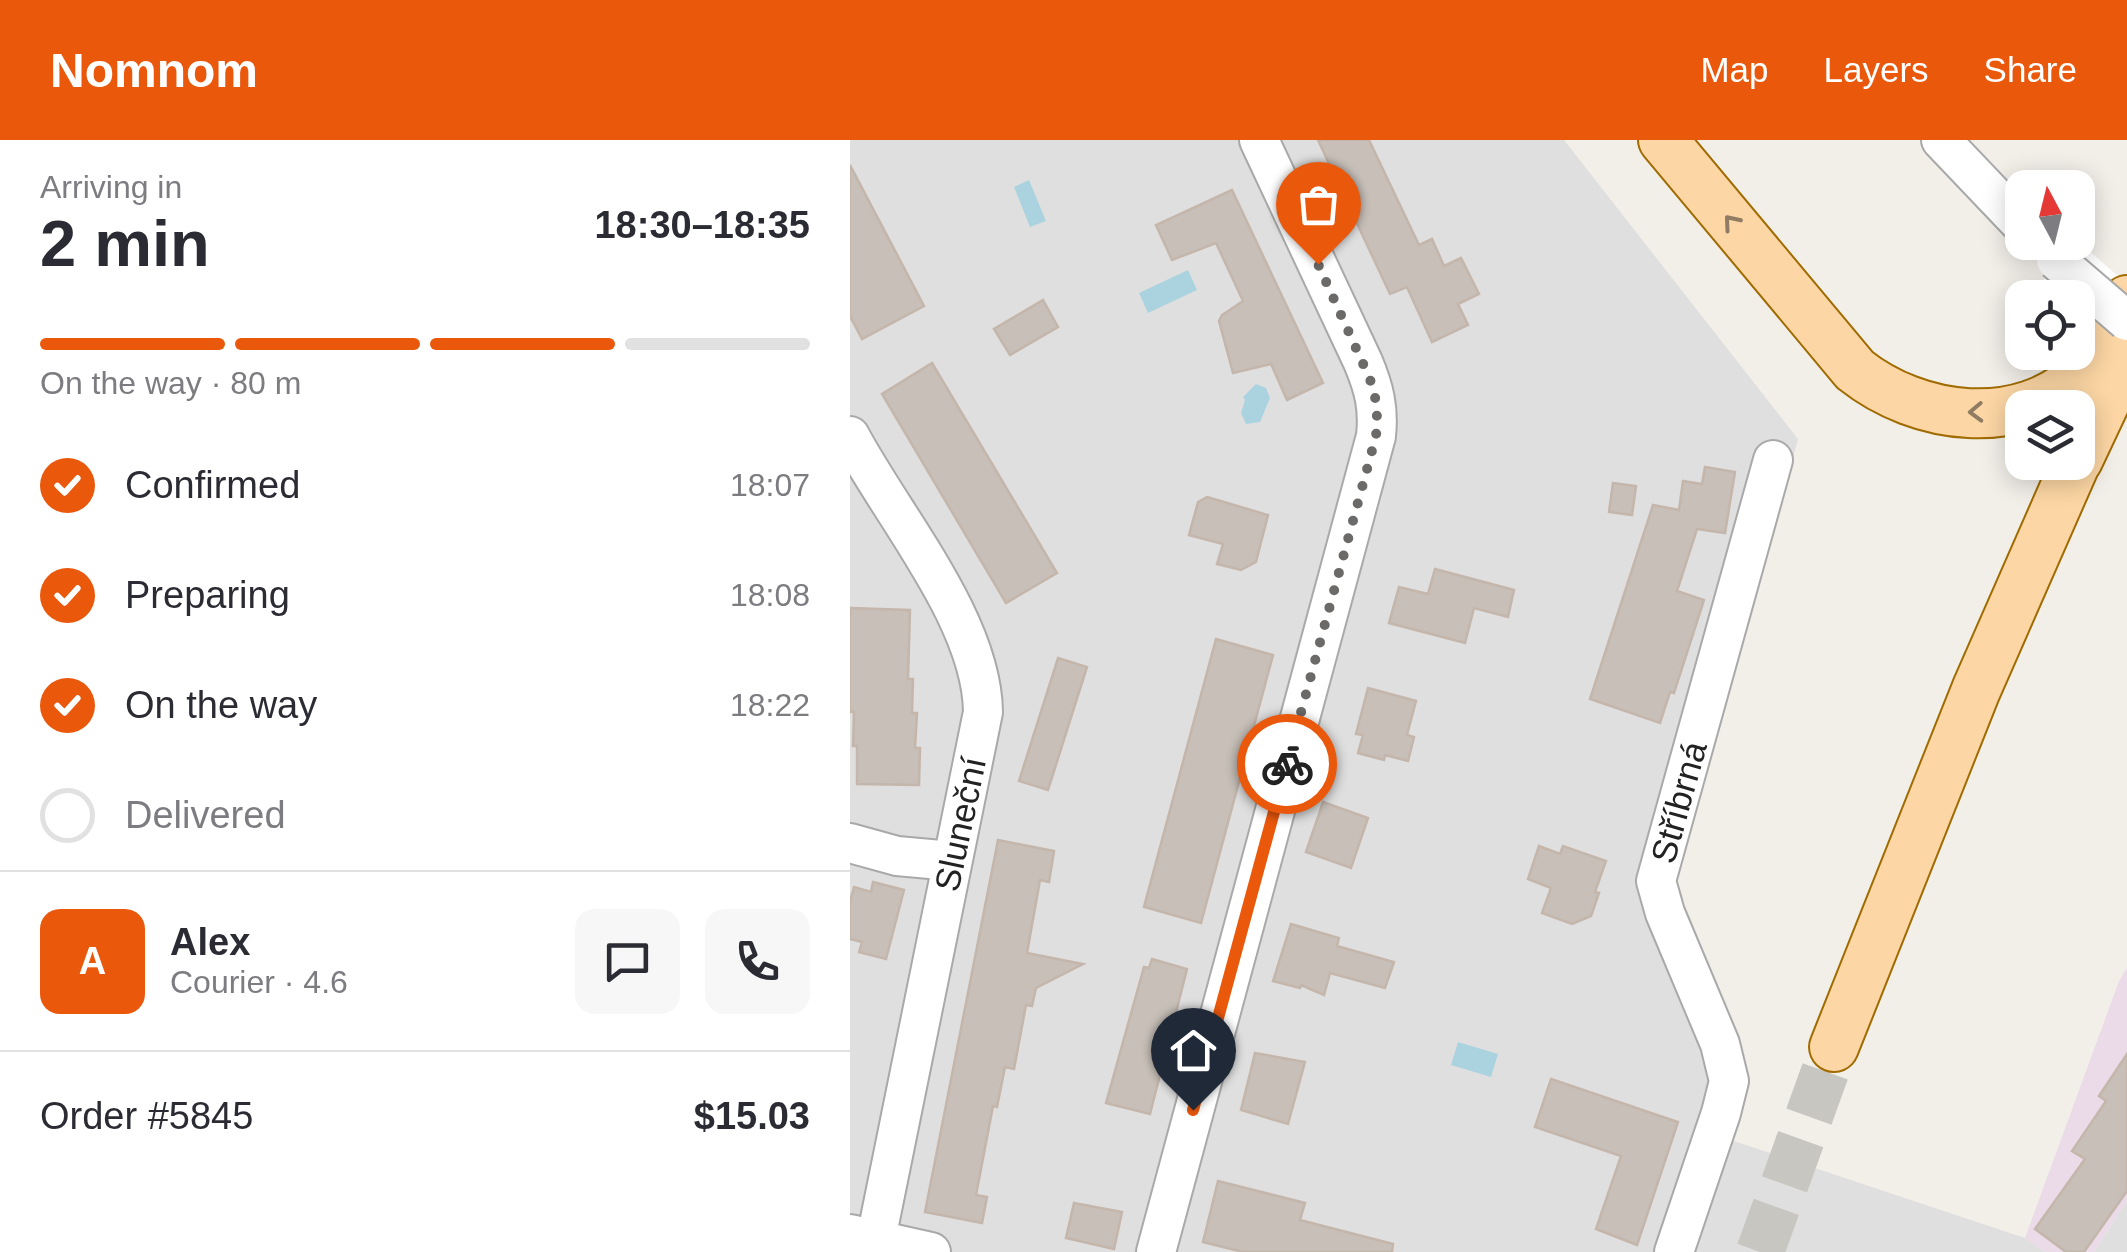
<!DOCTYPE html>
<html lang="en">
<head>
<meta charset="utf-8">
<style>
  :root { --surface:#fff; --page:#f7f7f7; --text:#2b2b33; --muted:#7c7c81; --line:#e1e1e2; --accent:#ea580c }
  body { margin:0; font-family:Arial,sans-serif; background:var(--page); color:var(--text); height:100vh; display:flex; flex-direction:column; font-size:38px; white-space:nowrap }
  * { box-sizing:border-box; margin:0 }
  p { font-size:32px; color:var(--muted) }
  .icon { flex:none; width:55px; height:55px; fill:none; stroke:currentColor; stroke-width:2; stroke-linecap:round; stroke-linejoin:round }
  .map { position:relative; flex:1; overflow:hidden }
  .sheet { display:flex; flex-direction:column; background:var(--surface); width:850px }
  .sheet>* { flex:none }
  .needle { width:65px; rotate:353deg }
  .fabs { position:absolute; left:1155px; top:30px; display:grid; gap:20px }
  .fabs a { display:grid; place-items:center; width:90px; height:90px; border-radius:20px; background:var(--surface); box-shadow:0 5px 25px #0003; font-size:50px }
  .pin { position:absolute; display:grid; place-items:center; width:85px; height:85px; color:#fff; margin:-102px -42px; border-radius:50% 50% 50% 0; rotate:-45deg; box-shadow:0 0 10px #0007 }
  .pin .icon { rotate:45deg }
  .courier { position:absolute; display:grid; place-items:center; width:100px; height:100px; margin:-50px; border:8px solid #ea580c; border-radius:50%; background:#fff; color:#222; box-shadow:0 2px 12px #0007 }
  .overview em { font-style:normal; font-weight:800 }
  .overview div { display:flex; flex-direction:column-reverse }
  .overview { display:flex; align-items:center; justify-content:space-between; height:170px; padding:0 40px }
  h1 { font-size:65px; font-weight:800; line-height:75px }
  .bar { display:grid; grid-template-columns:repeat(4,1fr); gap:15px 10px; align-content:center; height:120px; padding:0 40px }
  .bar i { height:12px; border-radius:8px; background:var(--line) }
  .bar .on { background:var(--accent) }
  .bar p { grid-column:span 4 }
  .line { display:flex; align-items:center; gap:25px; padding:0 40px; border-top:2px solid var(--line) }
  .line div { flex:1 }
  .round { display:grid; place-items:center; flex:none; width:105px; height:105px; border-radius:20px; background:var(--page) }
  ol { padding:0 40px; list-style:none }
  li { display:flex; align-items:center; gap:30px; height:110px }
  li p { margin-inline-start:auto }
  li .icon { padding:10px; border-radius:50%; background:var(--accent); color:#fff; stroke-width:4 }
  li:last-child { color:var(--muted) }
  li i { width:55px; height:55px; border:5px solid var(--line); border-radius:50% }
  header { display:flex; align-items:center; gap:60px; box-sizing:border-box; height:140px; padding:0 50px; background:var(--accent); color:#fff }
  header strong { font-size:48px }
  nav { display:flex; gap:55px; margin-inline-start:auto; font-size:35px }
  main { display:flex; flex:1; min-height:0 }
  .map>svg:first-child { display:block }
  .residential { fill:#e0dfdf }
  .industrial { fill:#ebdbe8 }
  .water { fill:#aad3df }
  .pier { fill:#fff }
  .building { fill:#c7bfb8; stroke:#c4b6ab; stroke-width:2.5 }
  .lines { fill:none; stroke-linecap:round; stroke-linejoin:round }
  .major-tunnel { stroke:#c8c6c1; stroke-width:48; stroke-dasharray:48 24; stroke-linecap:butt }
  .minor-casing { stroke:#a9a9a9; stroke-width:42 }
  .major-casing { stroke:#a06b00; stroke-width:52 }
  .minor { stroke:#fff; stroke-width:38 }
  .major { stroke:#fcd6a4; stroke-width:48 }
  .minor-bridge-casing { stroke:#a9a9a9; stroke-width:42; stroke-linecap:butt }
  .minor-bridge { stroke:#fff; stroke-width:38 }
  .oneway { stroke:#8f7c63 }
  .done { stroke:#6b6a68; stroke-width:10; stroke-dasharray:0 18 }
  .route { stroke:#ea580c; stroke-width:12 }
  .labels { text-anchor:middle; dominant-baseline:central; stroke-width:8; stroke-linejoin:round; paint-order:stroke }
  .street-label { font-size:35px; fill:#222; stroke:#fff }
</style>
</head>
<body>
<header>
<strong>Nomnom</strong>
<nav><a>Map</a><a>Layers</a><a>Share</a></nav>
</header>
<main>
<section class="sheet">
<div class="overview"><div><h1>2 min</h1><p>Arriving in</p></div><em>18:30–18:35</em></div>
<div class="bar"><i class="on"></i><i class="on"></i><i class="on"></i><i></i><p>On the way · 80 m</p></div>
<ol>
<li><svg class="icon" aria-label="check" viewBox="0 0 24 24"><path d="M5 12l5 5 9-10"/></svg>Confirmed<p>18:07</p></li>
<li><svg class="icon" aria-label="check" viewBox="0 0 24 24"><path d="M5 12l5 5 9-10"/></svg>Preparing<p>18:08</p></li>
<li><svg class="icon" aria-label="check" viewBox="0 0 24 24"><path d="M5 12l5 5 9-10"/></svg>On the way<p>18:22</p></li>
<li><i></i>Delivered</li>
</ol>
<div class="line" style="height:180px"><b class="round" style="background:var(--accent);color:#fff">A</b><div><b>Alex</b><p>Courier · 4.6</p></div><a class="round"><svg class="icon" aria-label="chat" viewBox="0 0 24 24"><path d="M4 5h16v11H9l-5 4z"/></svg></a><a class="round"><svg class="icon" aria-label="phone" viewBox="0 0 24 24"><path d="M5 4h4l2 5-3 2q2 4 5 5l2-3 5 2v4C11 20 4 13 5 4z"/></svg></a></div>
<div class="line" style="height:130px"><div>Order #5845</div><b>$15.03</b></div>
</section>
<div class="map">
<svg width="1277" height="1112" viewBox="0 0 1277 1112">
  <rect width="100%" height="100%" fill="#f2efe9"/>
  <!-- residential -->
  <g class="residential">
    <polygon points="0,0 714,0 948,299 822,759 881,1000 1175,1098 1196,1112 0,1112"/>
    <polygon points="1277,1060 1277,1112 1244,1112"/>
  </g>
  <!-- industrial -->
  <polygon class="industrial" points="1277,828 1277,1060 1244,1112 1196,1112 1175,1098 1269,841"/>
  <!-- water -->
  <g class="water">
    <polygon points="179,40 196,81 180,87 164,47"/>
    <polygon points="338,130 347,150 298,173 289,153"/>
    <polygon points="406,244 416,248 420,258 410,282 396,284 391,273 395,260 393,257"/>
    <polygon points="608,902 648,914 641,937 601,925"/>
  </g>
  <!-- pier -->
  <polygon class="pier" points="1228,101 1277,144 1277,221 1228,177 1228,158 1206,157 1191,144 1216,103"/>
  <!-- building -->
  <g class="building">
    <polygon points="468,0 519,0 569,105 582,99 594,126 611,118 629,154 608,164 618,185 582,202 557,147 540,154"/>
    <polygon points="0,25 74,166 12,199 0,176"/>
    <polygon points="382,50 473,243 437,260 421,224 383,233 369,181 372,175 393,161 366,103 322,120 306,85"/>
    <polygon points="193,160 208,187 160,215 144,189"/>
    <polygon points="82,223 207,433 156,463 32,254"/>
    <polygon points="855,327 885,332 875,393 847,389 827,451 854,460 824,553 820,552 810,583 740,559 803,365 829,370 833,341 852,344"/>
    <polygon points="763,343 786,346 782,375 759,372"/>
    <polygon points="357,357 418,375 406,422 391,430 367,424 373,404 339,395 348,362"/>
    <polygon points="585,429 664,450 658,477 624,468 615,503 539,483 549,447 578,454"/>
    <polygon points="0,468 60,470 58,539 63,539 62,573 67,573 65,608 70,608 69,645 7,644 7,606 3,606 4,572 0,572"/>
    <polygon points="366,499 423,515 351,783 294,767"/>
    <polygon points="208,518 237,527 198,650 169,641"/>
    <polygon points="518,548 566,561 557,595 564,597 558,621 535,615 534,620 508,613 513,595 506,594"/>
    <polygon points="473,662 518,678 501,728 456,712"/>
    <polygon points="148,700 204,711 199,742 190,740 177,813 233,824 186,848 182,866 176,865 164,929 155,927 147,967 143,966 126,1055 137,1057 132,1083 75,1072"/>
    <polygon points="689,706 710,714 713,706 756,721 745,752 749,753 741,776 722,784 692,773 701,748 678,739"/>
    <polygon points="23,742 54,750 36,819 9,812 12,802 0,799 0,762 4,747 21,752"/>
    <polygon points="441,784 489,798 487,806 544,822 535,848 480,833 474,855 451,845 450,848 423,841"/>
    <polygon points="302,819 337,829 300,974 256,963 294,827 299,828"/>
    <polygon points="405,913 455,922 438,984 391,970"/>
    <polygon points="1277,914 1277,1051 1234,1112 1216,1112 1185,1089 1235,1019 1222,1011 1256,961 1249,956"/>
    <polygon points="701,939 828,982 787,1105 746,1089 771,1016 685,987"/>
    <polygon points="368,1041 455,1063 450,1080 543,1104 542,1112 393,1112 353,1102"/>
    <polygon points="224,1063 272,1072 264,1109 216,1098"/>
  </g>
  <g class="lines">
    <!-- major-tunnel -->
    <polyline class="major-tunnel" points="910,1112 984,907"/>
    <defs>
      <g id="minor">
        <polyline points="1091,0 1172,85"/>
        <path d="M0,296c43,81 132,184 133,276l-107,527"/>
        <polyline points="0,703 47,716 102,721"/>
        <polyline points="0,1094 81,1112"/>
        <path d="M306,1112l220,-816c3,-28 -2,-48 -13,-74l-104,-222"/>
        <path id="s1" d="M824,1112l47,-139 8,-32 -9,-37 -55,-131 -9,-32 117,-421"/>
      </g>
      <g id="major">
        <path d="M813,0l192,230c63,50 165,64 228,3 20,-20 31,-48 44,-73"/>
        <polyline points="1228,320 1277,216"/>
        <polyline points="984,907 1126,550 1226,322"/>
      </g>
    </defs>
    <!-- minor casing -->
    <use href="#minor" class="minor-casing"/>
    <!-- major casing -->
    <use href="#major" class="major-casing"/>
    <!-- minor -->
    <use href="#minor" class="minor"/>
    <!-- major -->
    <use href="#major" class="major"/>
    <defs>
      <polyline id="minor-bridge" points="1206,120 1277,181"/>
    </defs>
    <!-- minor-bridge casing -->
    <use href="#minor-bridge" class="minor-bridge-casing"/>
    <!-- minor-bridge -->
    <use href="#minor-bridge" class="minor-bridge"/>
  </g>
  <!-- one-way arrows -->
  <defs><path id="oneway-chevron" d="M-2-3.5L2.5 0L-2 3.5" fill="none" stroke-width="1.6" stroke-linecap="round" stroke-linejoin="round" transform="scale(2.5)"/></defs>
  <g class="oneway">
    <use href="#oneway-chevron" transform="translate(881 82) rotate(-130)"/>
    <use href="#oneway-chevron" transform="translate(1126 272) rotate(178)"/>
  </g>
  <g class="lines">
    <!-- done -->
    <path class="done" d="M437,624l89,-328c2,-22 1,-39 -7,-59l-51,-113"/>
    <!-- route -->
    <polyline class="route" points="343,970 437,624"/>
  </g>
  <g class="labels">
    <!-- street labels -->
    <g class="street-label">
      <text stroke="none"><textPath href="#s1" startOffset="475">Stříbrná</textPath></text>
      <text transform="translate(110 684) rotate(-78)">Sluneční</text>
    </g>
  </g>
</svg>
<div class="fabs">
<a><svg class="needle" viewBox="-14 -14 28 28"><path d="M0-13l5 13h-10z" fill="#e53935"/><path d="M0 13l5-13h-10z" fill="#7c7c81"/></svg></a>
<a><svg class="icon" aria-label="locate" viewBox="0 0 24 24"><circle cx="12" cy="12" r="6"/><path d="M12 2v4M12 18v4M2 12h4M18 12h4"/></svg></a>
<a><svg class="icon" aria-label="layers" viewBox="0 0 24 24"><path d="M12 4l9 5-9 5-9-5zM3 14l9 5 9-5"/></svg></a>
</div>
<div class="pin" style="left:468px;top:124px;background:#ea580c"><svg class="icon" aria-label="bag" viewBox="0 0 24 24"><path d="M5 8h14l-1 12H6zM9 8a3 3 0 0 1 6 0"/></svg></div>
<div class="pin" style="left:343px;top:970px;background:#1f2937"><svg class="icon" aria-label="home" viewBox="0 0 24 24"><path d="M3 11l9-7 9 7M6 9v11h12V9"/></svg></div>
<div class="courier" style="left:437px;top:624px"><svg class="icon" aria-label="bike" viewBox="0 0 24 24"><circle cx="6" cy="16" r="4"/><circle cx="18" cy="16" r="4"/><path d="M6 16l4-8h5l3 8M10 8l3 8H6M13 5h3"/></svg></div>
</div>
</main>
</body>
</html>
